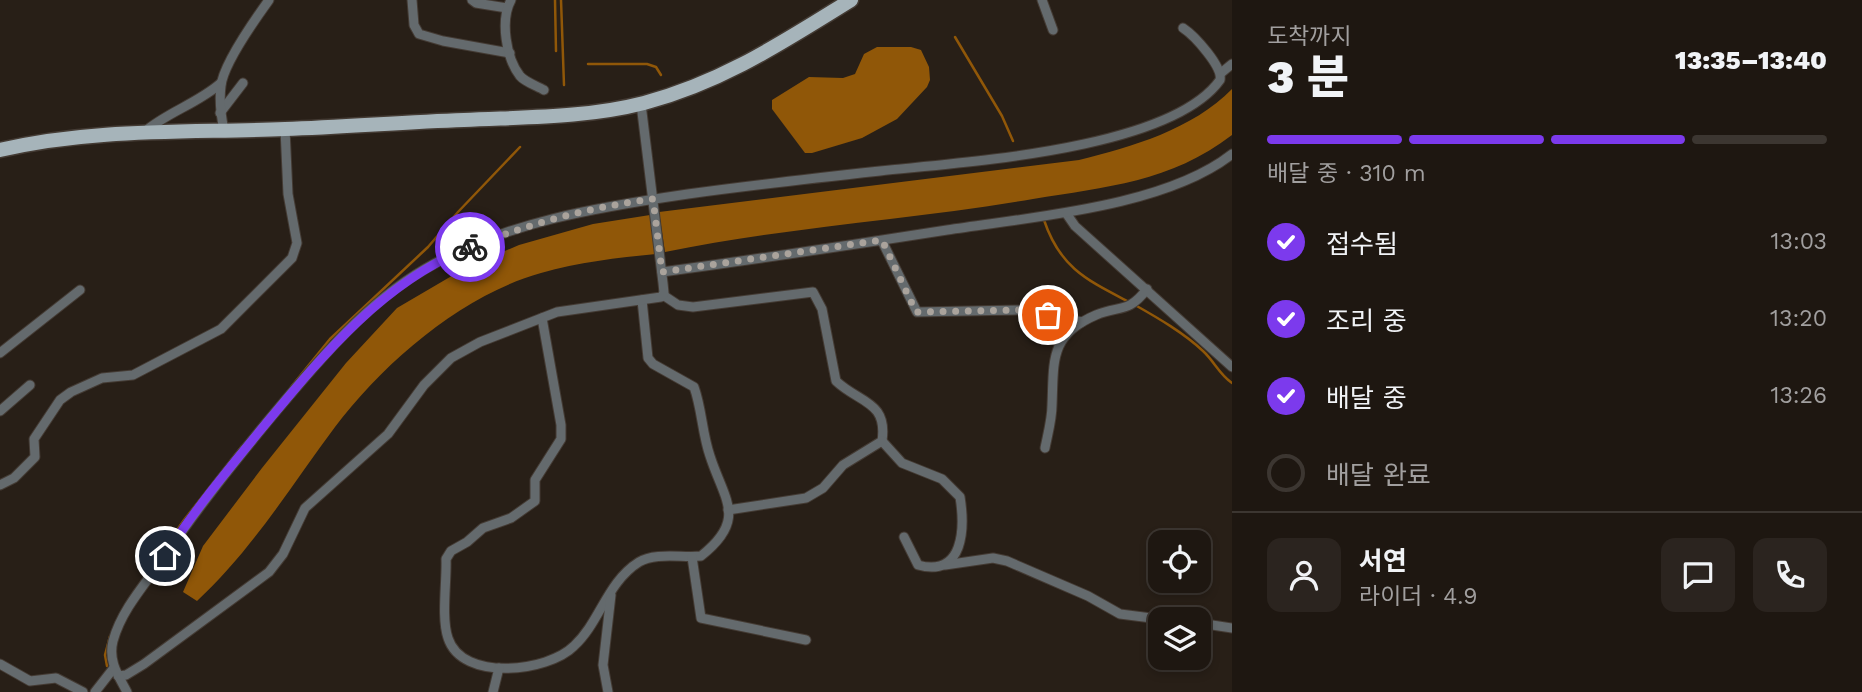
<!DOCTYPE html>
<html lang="ko">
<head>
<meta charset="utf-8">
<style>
  :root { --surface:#1e1711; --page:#2b241f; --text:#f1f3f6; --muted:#a19f9f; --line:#3c3631; --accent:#7c3aed }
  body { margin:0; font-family:"Work Sans","Noto Sans KR",sans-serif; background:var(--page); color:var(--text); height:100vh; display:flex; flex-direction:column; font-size:26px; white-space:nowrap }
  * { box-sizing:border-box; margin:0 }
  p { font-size:23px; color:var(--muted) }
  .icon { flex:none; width:38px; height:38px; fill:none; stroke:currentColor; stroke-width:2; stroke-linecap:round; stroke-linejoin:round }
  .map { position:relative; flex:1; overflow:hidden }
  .drawer { display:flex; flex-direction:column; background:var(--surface); width:630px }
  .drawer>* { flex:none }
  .fabs { position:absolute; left:1148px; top:530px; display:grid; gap:14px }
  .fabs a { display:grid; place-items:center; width:63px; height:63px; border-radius:14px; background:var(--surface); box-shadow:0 4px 10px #0003,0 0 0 2px var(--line); font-size:35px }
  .pin { position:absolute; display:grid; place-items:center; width:60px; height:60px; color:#fff; margin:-30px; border:4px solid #fff; border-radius:50%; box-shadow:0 2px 7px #0007 }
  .courier { position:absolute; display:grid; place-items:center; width:70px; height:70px; margin:-35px; border:5px solid #7c3aed; border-radius:50%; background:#fff; color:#222; box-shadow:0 2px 9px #0007 }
  .headline em { font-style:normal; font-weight:800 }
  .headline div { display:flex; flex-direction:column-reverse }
  .headline { display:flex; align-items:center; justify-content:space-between; height:119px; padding:0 35px }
  h1 { font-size:46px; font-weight:800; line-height:52px }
  .bar { display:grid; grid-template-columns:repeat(4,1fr); gap:10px 7px; align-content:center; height:84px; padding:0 35px }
  .bar i { height:9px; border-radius:5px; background:var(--line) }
  .bar .on { background:var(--accent) }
  .bar p { grid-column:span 4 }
  .line { display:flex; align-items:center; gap:18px; padding:0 35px; border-top:2px solid var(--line) }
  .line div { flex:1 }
  .round { display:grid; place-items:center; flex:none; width:74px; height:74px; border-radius:14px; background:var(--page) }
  ol { padding:0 35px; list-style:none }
  li { display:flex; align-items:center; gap:21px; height:77px }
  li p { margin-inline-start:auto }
  li .icon { padding:7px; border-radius:50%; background:var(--accent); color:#fff; stroke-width:4 }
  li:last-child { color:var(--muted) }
  li i { width:38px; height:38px; border:4px solid var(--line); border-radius:50% }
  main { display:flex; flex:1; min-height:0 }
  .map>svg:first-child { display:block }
  .water { fill:#905708 }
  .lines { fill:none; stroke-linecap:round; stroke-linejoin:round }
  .stream { stroke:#905708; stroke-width:2.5 }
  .minor-casing { stroke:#443b34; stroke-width:11 }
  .primary-casing { stroke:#443b34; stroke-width:17 }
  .minor { stroke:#646a6d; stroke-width:9 }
  .primary { stroke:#a6b4ba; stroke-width:14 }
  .done { stroke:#aaa39c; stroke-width:7; stroke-dasharray:0 12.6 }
  .route { stroke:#7c3aed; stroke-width:9 }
</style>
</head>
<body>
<main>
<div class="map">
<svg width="1232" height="692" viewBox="0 0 1232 692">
  <rect width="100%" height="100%" fill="#281f17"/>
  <!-- water -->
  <g class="water">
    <polygon points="877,47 911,47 921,50 929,67 930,80 927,87 897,119 862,138 812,153 805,153 772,109 772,100 809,77 843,78 855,74 864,54"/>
    <path d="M1232,89v46c-61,47 -126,52 -199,64 -122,21 -247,28 -368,53l-6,-40 420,-52c53,-13 114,-31 153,-71z"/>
    <path d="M650,215l6,39c-39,4 -78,8 -115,19 -79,22 -157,89 -206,154 -44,59 -83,123 -138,174l-14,-9 20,-46 59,-78 84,-105 51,-55 70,-41 52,-22 74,-21z"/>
  </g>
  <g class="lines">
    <!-- stream -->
    <g class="stream">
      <polyline points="555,0 556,51"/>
      <polyline points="561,0 564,85"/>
      <polyline points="955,37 1002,116 1013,141"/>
      <polyline points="588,64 647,64 656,67 661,75"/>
      <path d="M1044,220c16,48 43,60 85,82"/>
      <path d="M1135,305c23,13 49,28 68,46 11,10 16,23 29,32"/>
      <polyline points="291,387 330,339 428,247 458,212 520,147"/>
      <polyline points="149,570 184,520 242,446"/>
      <polyline points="107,666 105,655 110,636"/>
    </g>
    <defs>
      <g id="minor">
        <polyline points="412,0 414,25 419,34 443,41 510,53"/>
        <polyline points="472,0 476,3 507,8"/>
        <path d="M511,0c-11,20 -5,58 9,76 5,6 17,10 24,14"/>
        <polyline points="1042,0 1053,30"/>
        <polyline points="1221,73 1232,64"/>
        <polyline points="220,113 243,83"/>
        <path d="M224,130c-3,-14 -5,-29 -3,-44 2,-21 35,-68 48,-86"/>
        <path d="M143,133c24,-21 54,-29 78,-50"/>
        <polyline points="1066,213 1075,226 1232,367"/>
        <polyline points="882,241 917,312 1022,310 1082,322"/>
        <path d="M662,272c95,-13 190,-27 285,-42 83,-13 218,-23 285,-76"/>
        <path d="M663,295l15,10 15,2 120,-15 9,17 14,72c23,22 52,20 46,60l-39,24 -20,23 -17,10 -78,12"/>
        <path d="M542,318l19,107v14l-26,41v21l-24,17 -28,10 -16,14 -16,9 -5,8c1,21 -5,59 2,79 14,44 100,34 126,8 26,-24 33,-64 65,-84 16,-10 44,-4 62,-6 47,-37 23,-56 9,-100 -8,-23 -8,-47 -16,-69l-41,-23 -5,-6 -6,-58"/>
        <polyline points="0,353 80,290"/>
        <polyline points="0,411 30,385"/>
        <path d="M882,441l20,22 40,16 18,18c5,31 4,81 -42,68l-14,-28"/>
        <path d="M1045,448c3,-15 7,-29 7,-43 2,-44 -3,-70 44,-90 23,-10 32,-1 51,-26"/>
        <polyline points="0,485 14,478 35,457 34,439 60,400 71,392 102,378 133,375 221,329 292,258 297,243 288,194 285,129"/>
        <polyline points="692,557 701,618 806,640"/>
        <polyline points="945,565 993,558 1007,561 1088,596 1120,614 1167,620"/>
        <polyline points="1199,623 1232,628"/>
        <polyline points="0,664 30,681 56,678 83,692"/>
        <polyline points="118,676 126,675 144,664 269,572 283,554 305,508 388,434 424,385 451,358 480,342 557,312 661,297 664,293 663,283 641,104"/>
        <polyline points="95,692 113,669"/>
        <path d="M127,692c-9,-17 -19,-31 -14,-51 9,-33 35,-60 54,-88 31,-46 65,-88 100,-131 47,-56 95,-116 158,-153 79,-47 174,-62 263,-75 64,-9 128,-16 192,-23 83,-9 290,-21 340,-91 3,-13 -25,-44 -37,-52"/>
        <polyline points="493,692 499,668"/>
        <polyline points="608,692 603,665 611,595"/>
      </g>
      <path id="primary" d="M0,150c94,-22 189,-17 285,-21 60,-2 119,-7 179,-9 60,-3 122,-2 180,-17 79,-21 139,-61 207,-103"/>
    </defs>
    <!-- minor casing -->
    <use href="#minor" class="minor-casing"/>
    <!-- primary casing -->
    <use href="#primary" class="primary-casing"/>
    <!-- minor -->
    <use href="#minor" class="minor"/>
    <!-- primary -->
    <use href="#primary" class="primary"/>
  </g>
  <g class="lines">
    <!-- done -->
    <path class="done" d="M470,247c59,-23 120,-40 183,-48l9,73 220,-32 34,72 107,-2 25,5"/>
    <!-- route -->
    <path class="route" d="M165,556c28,-44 61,-84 94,-124 60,-72 121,-149 211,-185"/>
  </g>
</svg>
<div class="fabs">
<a><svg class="icon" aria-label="locate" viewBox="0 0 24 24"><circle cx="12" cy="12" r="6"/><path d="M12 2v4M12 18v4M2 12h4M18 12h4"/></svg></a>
<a><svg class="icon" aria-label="layers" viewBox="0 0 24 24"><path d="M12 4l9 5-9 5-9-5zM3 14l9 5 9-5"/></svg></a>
</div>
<div class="pin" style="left:1048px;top:315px;background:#ea580c"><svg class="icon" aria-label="bag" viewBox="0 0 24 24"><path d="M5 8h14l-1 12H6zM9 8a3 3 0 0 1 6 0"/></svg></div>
<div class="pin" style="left:165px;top:556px;background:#1f2937"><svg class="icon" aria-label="home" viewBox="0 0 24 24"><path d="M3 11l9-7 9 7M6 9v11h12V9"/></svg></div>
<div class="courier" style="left:470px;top:247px"><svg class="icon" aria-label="bike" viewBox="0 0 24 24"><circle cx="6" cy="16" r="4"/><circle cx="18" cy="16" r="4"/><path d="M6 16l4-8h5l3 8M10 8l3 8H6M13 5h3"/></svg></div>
</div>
<section class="drawer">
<div class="headline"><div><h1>3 분</h1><p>도착까지</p></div><em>13:35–13:40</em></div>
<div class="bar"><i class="on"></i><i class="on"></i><i class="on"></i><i></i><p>배달 중 · 310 m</p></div>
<ol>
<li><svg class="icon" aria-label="check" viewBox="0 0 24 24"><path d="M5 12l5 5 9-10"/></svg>접수됨<p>13:03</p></li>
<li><svg class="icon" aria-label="check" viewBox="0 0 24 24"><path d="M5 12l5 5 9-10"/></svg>조리 중<p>13:20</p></li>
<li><svg class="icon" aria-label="check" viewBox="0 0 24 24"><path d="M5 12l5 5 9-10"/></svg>배달 중<p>13:26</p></li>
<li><i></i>배달 완료</li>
</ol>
<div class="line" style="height:126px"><a class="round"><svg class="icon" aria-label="person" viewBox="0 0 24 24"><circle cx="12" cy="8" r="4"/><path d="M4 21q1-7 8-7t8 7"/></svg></a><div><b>서연</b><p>라이더 · 4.9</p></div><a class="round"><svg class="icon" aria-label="chat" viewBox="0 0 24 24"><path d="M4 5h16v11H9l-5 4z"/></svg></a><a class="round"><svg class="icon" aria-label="phone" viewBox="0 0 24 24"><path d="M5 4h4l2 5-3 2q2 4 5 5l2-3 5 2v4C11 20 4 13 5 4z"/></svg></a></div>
</section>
</main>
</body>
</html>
